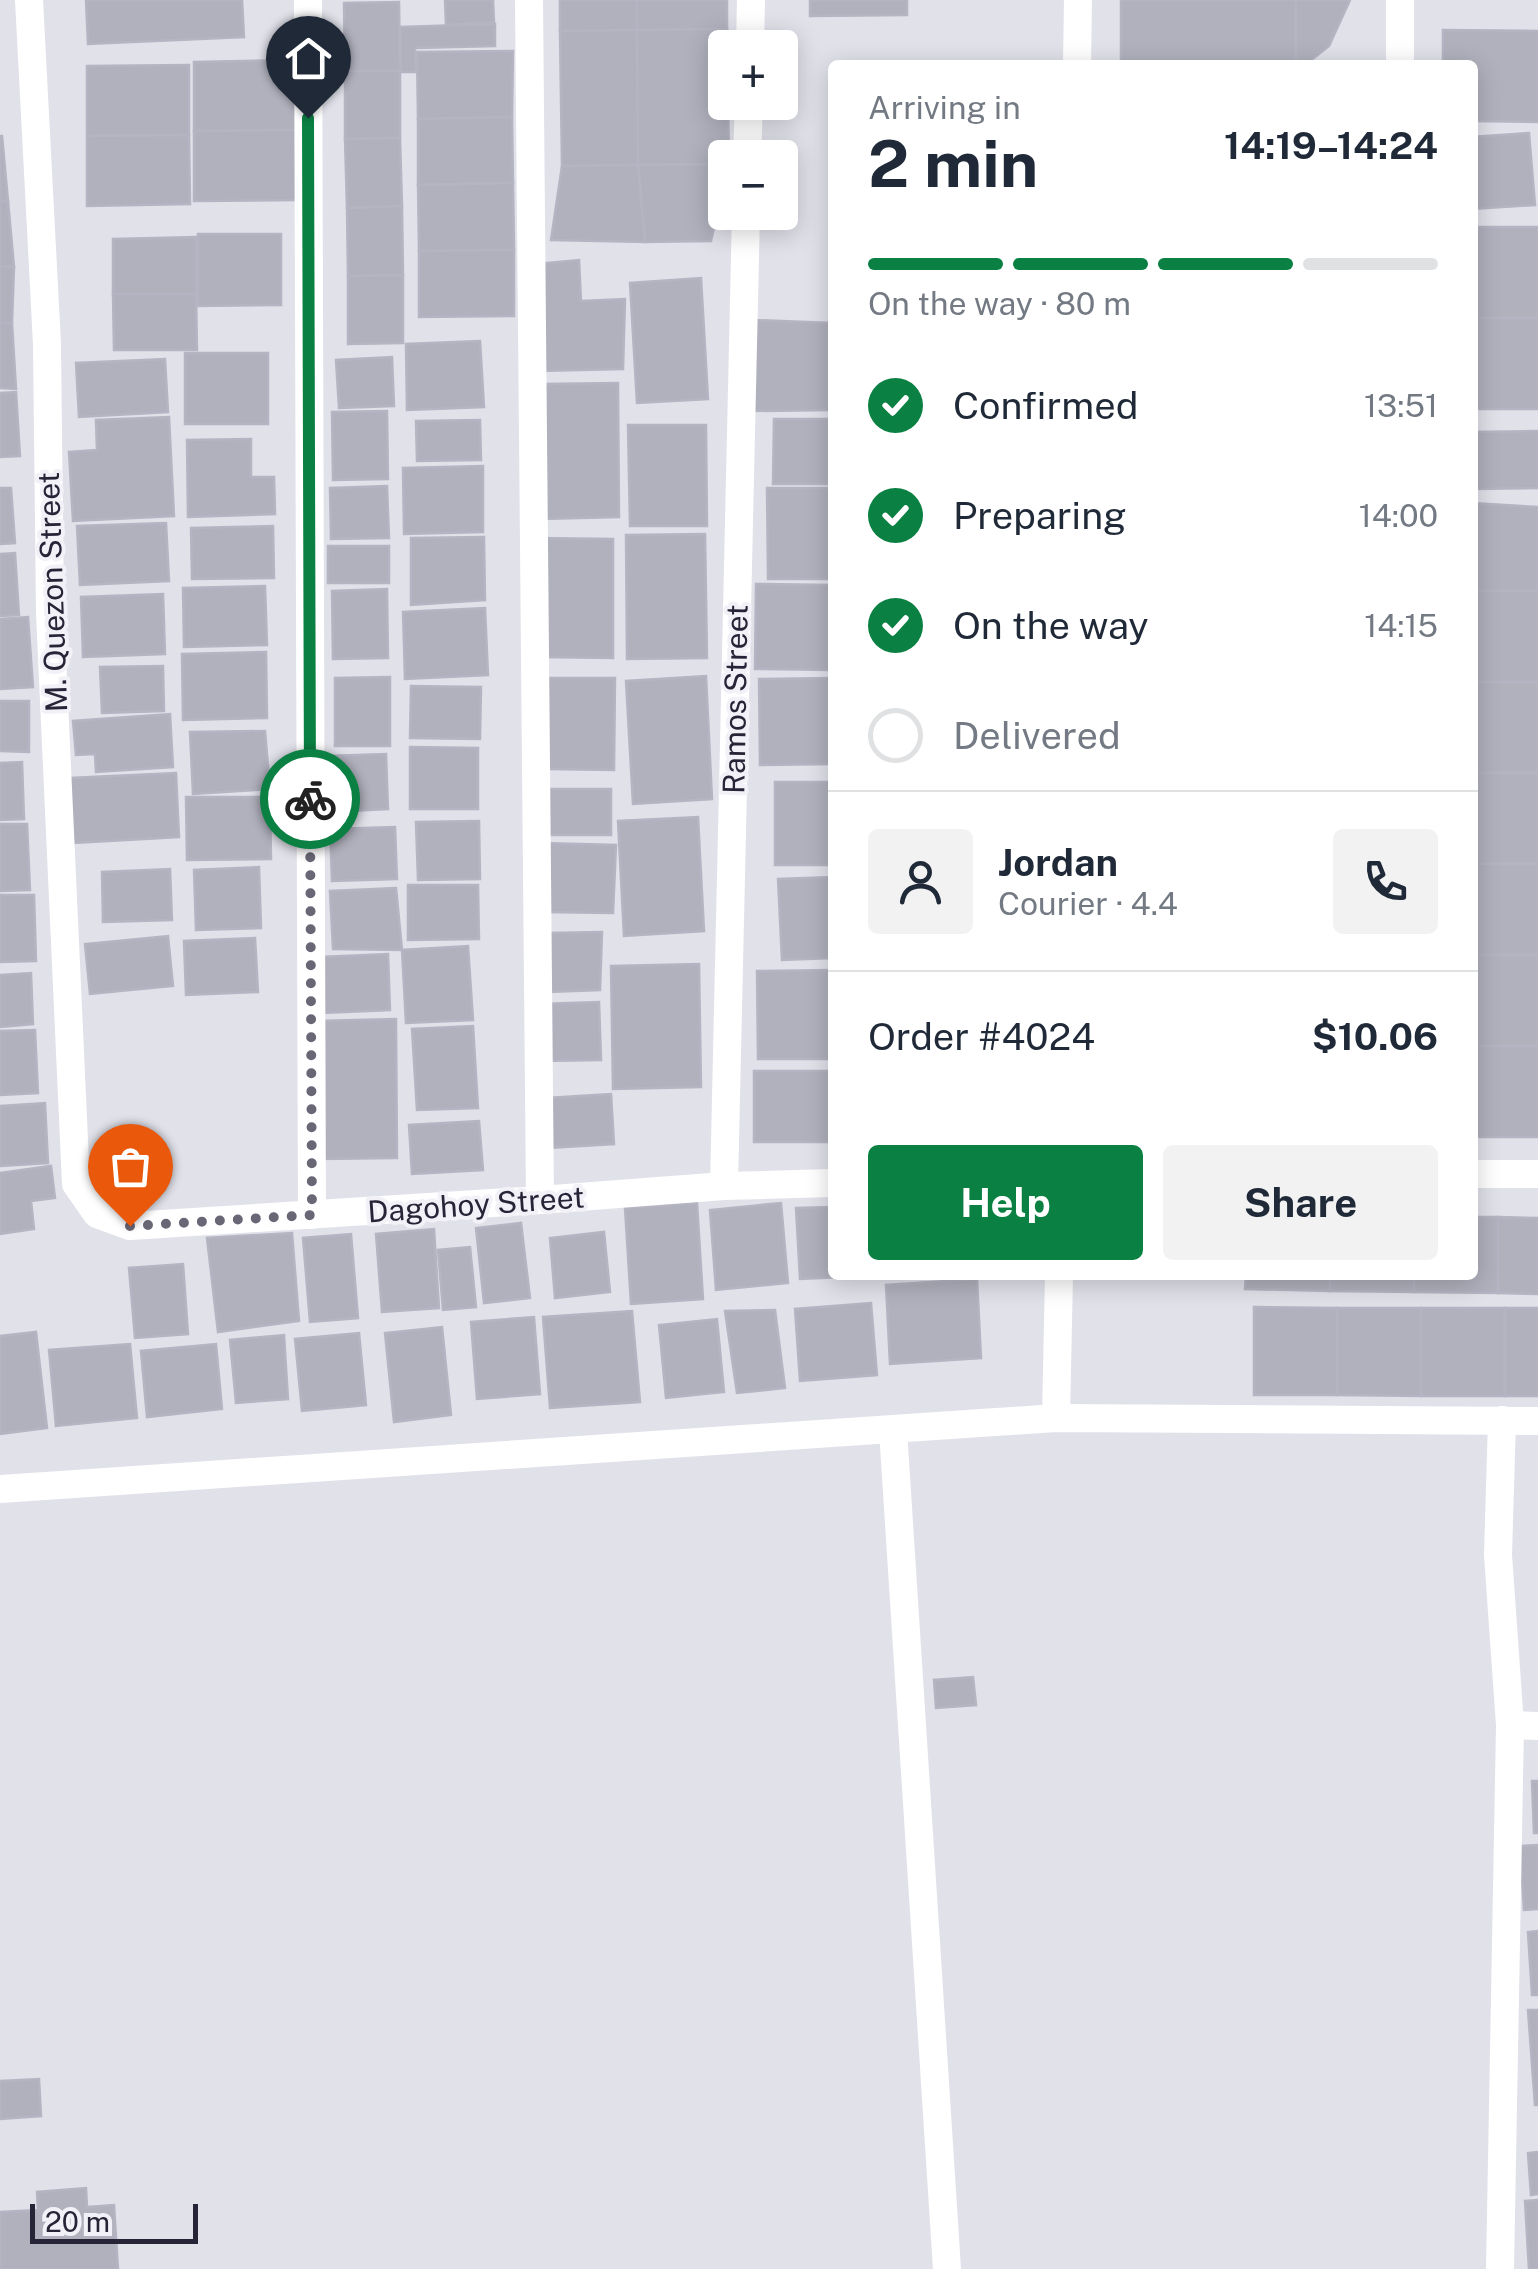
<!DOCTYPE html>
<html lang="en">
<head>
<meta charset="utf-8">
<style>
  :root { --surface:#fff; --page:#f2f2f3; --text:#1f2937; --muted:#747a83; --line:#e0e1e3; --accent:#0b8043 }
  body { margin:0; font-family:"Public Sans",sans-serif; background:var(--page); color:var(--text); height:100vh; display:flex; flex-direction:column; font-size:38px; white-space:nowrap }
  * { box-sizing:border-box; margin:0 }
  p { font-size:32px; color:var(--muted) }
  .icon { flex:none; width:55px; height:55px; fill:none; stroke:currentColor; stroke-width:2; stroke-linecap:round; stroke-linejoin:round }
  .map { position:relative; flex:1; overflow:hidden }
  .sheet { position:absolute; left:828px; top:60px; width:650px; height:1220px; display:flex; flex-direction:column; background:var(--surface); border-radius:10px; box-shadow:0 5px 25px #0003 }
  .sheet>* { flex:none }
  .controls { position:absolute; left:708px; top:30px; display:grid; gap:20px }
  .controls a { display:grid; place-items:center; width:90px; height:90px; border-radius:10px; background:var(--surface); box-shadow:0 5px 25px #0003; font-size:50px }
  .scale { position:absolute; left:30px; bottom:25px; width:168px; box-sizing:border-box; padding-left:10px; border:5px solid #282438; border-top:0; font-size:28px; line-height:35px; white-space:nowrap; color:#282438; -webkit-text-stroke:8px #f1f1f7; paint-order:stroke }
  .pin { position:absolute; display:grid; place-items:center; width:85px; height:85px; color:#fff; margin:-102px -42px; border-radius:50% 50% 50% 0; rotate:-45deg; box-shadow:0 0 10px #0007 }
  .pin .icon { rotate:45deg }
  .courier { position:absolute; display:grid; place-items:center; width:100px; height:100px; margin:-50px; border:8px solid #0b8043; border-radius:50%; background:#fff; color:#222; box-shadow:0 2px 12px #0007 }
  .head em { font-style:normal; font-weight:700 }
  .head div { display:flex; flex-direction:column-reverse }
  .head { display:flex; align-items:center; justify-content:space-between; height:170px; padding:0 40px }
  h1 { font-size:65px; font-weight:700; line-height:75px }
  .bar { display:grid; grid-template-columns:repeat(4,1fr); gap:15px 10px; align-content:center; height:120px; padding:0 40px }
  .bar i { height:12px; border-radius:8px; background:var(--line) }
  .bar .selected { background:var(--accent) }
  .bar p { grid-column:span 4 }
  .line { display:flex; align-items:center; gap:25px; padding:0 40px; border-top:2px solid var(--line) }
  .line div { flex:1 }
  .round { display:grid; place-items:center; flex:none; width:105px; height:105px; border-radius:10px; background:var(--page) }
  ol { padding:0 40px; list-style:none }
  li { display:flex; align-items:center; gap:30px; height:110px }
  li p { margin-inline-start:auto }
  li .icon { padding:10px; border-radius:50%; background:var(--accent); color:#fff; stroke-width:4 }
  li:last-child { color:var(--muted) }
  li i { width:55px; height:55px; border:5px solid var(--line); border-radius:50% }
  .action { display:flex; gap:20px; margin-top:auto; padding:20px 40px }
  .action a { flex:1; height:115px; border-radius:10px; background:var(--accent); color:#fff; font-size:40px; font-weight:700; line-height:115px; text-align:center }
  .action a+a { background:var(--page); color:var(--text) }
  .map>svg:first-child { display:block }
  .building { fill:#b1b1be; stroke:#b5b4c2; stroke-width:2.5 }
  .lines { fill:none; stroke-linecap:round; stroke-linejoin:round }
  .service { stroke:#fff; stroke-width:28 }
  .minor { stroke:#fff; stroke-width:28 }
  .done { stroke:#696676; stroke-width:10; stroke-dasharray:0 18 }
  .route { stroke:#0b8043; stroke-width:12 }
  .labels { text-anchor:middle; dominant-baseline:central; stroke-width:8; stroke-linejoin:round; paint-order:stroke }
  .street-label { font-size:30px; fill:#282438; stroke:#f1f1f7 }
</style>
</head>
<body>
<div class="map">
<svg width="1538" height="2269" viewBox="0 0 1538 2269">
  <rect width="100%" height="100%" fill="#e1e1ea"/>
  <!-- building -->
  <g class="building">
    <polygon points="86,0 242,0 244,37 88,44"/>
    <polygon points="445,0 493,0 494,22 446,25"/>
    <polygon points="560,0 637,0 637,30 560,31"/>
    <polygon points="637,0 727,0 727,29 637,30"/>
    <polygon points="810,0 907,0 907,15 810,16"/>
    <rect x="1121" y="0" width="175" height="65"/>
    <polygon points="1296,0 1350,0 1329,46 1305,65 1296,65"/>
    <polygon points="399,2 400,71 345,71 344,3"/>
    <polygon points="495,24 495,46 415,48 416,72 401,72 400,27"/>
    <polygon points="727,29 725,102 728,102 729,158 725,158 725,164 638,165 637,30"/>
    <polygon points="637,30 638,165 562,166 560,31"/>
    <polygon points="1443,30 1538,31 1538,122 1472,121 1472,65 1443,65"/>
    <polygon points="513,51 512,117 418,119 417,52"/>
    <polygon points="296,60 297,130 194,131 194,62"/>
    <polygon points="189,65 189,135 87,136 87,66"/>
    <polygon points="345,71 400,71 400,138 345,139"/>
    <polygon points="512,117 513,183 418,185 418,119"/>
    <polygon points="297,130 297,200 194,201 194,131"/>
    <polygon points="1529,133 1535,205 1472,209 1472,137"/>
    <polygon points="189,135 190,204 87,206 87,136"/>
    <polygon points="0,136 2,136 8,201 0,201"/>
    <polygon points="400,138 402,206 347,208 345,139"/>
    <polygon points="725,164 725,180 711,241 645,242 638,165"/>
    <polygon points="638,165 645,242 551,240 562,166"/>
    <polygon points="513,183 514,250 419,251 418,185"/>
    <polygon points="0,201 8,201 14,267 0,266"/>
    <polygon points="402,206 403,275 348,276 347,208"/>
    <rect x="1472" y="227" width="66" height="91"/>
    <polygon points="198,234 281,234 281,305 198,306"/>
    <polygon points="196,237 196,294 113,294 113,239"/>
    <polygon points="514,250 514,316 419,317 419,251"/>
    <polygon points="579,260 581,301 625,299 623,369 538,371 537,264"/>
    <polygon points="0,266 14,267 12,323 0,323"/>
    <polygon points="403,275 403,343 348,344 348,276"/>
    <polygon points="701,278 708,399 637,403 630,283"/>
    <polygon points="113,294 196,294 197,350 114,350"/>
    <rect x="1472" y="318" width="66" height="91"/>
    <polygon points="754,320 832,323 832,410 753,411"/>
    <polygon points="0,323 12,323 16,389 0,388"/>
    <polygon points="480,341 484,407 407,410 406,344"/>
    <rect x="185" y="353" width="83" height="71"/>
    <polygon points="392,357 394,406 339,408 336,360"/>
    <polygon points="165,359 168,412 79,417 76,363"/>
    <polygon points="618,383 619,517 542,519 541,384"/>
    <polygon points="16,392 20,456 0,457 0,393"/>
    <polygon points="387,411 388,479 333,480 332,412"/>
    <polygon points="169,417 174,516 73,521 69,452 97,450 96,420"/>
    <polygon points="774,419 832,419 832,484 773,484"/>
    <polygon points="480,420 481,460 417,461 416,421"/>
    <polygon points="628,425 706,425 707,526 630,526"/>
    <polygon points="1538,431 1538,488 1472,489 1472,432"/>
    <polygon points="251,439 251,477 274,477 275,514 188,517 187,440"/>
    <polygon points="483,466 483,532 404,534 403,468"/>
    <polygon points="387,486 389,538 331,539 330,488"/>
    <polygon points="0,488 11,488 15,543 0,544"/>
    <polygon points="767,488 832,488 832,579 768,579"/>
    <polygon points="1472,503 1538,507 1538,591 1472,591"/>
    <polygon points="166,523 169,581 80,585 77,526"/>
    <polygon points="273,526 274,578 192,579 191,528"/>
    <polygon points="705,534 707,658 627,659 626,535"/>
    <polygon points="484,537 485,600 411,605 411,538"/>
    <polygon points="539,538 613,539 613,658 539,657"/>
    <rect x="328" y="546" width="61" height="37"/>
    <polygon points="15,553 19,615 0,616 0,554"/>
    <polygon points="756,584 832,585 832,670 755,669"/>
    <polygon points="265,586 267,645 184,647 183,588"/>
    <polygon points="387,589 388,658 333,659 332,591"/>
    <rect x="1472" y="591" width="66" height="91"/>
    <polygon points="163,594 165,654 83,657 81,597"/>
    <polygon points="485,608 488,675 405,679 403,612"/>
    <polygon points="28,617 33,687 0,689 0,619"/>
    <polygon points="266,652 267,718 183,720 182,654"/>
    <polygon points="163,666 164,711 102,713 100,667"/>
    <polygon points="706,676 712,799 633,804 626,681"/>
    <polygon points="390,677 390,746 335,746 335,678"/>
    <polygon points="547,678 615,678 614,770 547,769"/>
    <polygon points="832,678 832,764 760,765 759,679"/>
    <rect x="1472" y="682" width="66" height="91"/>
    <polygon points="411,686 481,687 480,739 410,738"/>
    <polygon points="0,701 29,701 29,752 0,751"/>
    <polygon points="170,714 173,767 96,772 95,754 76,755 73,721"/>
    <polygon points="265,731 270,789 193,794 190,732"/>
    <polygon points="410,747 478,748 478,809 410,809"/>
    <polygon points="386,754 388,809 330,812 327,756"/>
    <polygon points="22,762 24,819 0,820 0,763"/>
    <polygon points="176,773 179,837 74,843 70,778"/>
    <rect x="1472" y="773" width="66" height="91"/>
    <rect x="775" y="782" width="57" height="83"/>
    <polygon points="541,789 611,789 611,835 540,835"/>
    <polygon points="186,797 270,797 271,859 187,860"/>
    <polygon points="698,817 704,931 624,936 618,821"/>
    <polygon points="479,821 480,879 418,880 416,822"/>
    <polygon points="0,824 27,824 30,890 0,891"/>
    <polygon points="395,827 397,879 332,881 330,829"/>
    <polygon points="541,843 616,845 613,913 540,912"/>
    <rect x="1472" y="864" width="66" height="91"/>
    <polygon points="259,867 261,928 196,930 194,870"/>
    <polygon points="170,869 172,920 103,922 102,872"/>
    <polygon points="832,877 832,958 782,960 778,879"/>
    <polygon points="408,885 478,885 479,939 408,940"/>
    <polygon points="396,888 402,950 333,949 330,891"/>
    <polygon points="0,895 34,895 36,961 0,962"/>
    <polygon points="602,932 600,990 548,992 548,933"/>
    <polygon points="168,936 173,986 90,994 85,944"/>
    <polygon points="255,938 258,992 186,995 184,941"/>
    <polygon points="468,946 473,1020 406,1023 402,950"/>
    <polygon points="388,954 390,1010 323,1013 321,957"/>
    <rect x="1472" y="955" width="66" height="91"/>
    <polygon points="699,964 701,1087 613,1089 611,966"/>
    <polygon points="832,970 832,1059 758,1059 757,971"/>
    <polygon points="31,973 33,1024 0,1027 0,975"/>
    <polygon points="599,1002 601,1060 540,1061 539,1004"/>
    <polygon points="396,1019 397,1158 318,1159 316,1021"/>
    <polygon points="473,1026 478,1108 417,1110 412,1029"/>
    <polygon points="35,1030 38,1093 0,1095 0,1031"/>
    <rect x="1472" y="1046" width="66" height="91"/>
    <rect x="754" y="1071" width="78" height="71"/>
    <polygon points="611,1094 614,1144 549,1148 547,1098"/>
    <polygon points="45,1103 48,1163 0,1166 0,1106"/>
    <polygon points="479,1121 483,1170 412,1174 409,1125"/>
    <polygon points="51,1166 55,1198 31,1201 34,1229 0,1234 0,1173"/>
    <polygon points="697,1203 703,1299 631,1304 625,1208"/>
    <polygon points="781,1203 788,1283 716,1290 710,1210"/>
    <polygon points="832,1207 832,1275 867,1276 800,1279 796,1208"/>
    <polygon points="1472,1217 1498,1217 1498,1293 1414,1292 1414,1275 1472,1275"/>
    <polygon points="1498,1217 1538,1218 1538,1294 1498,1293"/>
    <polygon points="521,1223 530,1298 484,1303 476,1228"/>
    <polygon points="434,1229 439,1308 382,1312 376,1234"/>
    <polygon points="604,1232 610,1292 555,1298 550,1238"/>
    <polygon points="292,1233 299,1321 218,1332 207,1238"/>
    <polygon points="351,1234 358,1318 310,1322 303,1238"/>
    <polygon points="470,1247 476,1307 443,1310 438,1250"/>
    <polygon points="183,1264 188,1334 135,1338 129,1268"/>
    <polygon points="1246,1275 1330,1275 1330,1291 1245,1289"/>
    <polygon points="1330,1275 1414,1275 1414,1292 1330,1291"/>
    <polygon points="977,1279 981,1358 890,1364 886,1285"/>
    <polygon points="871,1303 877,1375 800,1381 795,1309"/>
    <polygon points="1254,1307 1337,1308 1337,1395 1254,1395"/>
    <polygon points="1337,1308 1421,1308 1421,1396 1337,1395"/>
    <rect x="1421" y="1308" width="84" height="88"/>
    <rect x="1505" y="1308" width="33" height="88"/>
    <polygon points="775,1310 785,1388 737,1393 725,1311"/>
    <polygon points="632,1311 640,1402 550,1408 543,1317"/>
    <polygon points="534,1317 540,1394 477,1399 471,1322"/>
    <polygon points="717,1319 724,1392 666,1398 659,1325"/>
    <polygon points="442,1327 451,1415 394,1422 385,1333"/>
    <polygon points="36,1332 47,1428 0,1434 0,1336"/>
    <polygon points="359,1333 366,1405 302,1411 295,1339"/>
    <polygon points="284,1335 288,1399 236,1403 230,1340"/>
    <polygon points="130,1344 137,1418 56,1426 49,1350"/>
    <polygon points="216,1344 222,1409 147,1417 141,1351"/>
    <polygon points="973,1677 976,1705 936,1708 934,1680"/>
    <polygon points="1532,1781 1538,1781 1538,1833 1534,1833"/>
    <polygon points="1538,1845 1538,1909 1524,1910 1520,1846"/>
    <polygon points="1538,1931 1538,1995 1532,1995 1528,1932"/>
    <polygon points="1528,2010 1538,2010 1538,2105 1535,2105"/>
    <polygon points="39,2079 41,2116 0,2119 0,2081"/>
    <polygon points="1538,2152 1538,2194 1531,2195 1528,2153"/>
    <polygon points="86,2188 87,2207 114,2205 118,2269 0,2269 0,2212 38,2210 37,2192"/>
    <polygon points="1538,2200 1538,2269 1529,2269 1525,2201"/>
  </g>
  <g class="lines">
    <!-- service -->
    <polyline class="service" points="893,1430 947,2269"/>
    <!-- minor -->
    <g class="minor">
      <polyline points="29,0 47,344 50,613 76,1184 97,1214 130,1226 540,1200 724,1186 832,1183"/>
      <polyline points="308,0 312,1215"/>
      <polyline points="529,0 540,1200"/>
      <polyline points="1400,0 1400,65"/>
      <polyline points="750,48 751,0"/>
      <polyline points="1077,65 1078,0"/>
      <polyline points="747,158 749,102"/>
      <polyline points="1472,1174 1538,1174"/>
      <polyline points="724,1186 746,212"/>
      <polyline points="1056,1418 1059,1275"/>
      <polyline points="0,1489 1056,1418 1538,1421"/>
      <polyline points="1510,1725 1538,1726"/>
      <polyline points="1500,2269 1510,1725 1498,1555 1502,1420"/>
    </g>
  </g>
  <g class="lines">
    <!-- done -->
    <polyline class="done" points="130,1226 312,1215 310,799"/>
    <!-- route -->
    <polyline class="route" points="308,118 310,799"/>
  </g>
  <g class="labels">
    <!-- street labels -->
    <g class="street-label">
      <text transform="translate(52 592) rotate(-92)">M. Quezon Street</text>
      <text transform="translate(735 699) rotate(-89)">Ramos Street</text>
      <text transform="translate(476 1204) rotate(-4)">Dagohoy Street</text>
    </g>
  </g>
</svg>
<div class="controls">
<a>+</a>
<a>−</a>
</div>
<div class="scale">20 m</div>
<div class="pin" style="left:130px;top:1226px;background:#ea580c"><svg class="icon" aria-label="bag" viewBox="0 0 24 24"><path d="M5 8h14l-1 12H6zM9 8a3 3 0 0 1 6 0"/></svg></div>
<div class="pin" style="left:308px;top:118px;background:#1f2937"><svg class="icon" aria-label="home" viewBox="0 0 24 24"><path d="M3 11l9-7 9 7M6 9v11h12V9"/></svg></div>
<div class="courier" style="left:310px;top:799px"><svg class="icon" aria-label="bike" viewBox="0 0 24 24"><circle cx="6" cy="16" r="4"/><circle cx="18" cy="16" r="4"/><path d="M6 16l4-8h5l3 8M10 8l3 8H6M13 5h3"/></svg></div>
<section class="sheet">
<div class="head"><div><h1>2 min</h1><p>Arriving in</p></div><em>14:19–14:24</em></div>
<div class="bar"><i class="selected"></i><i class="selected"></i><i class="selected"></i><i></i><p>On the way · 80 m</p></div>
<ol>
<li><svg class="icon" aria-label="check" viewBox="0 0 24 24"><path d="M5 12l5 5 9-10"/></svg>Confirmed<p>13:51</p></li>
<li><svg class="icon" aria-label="check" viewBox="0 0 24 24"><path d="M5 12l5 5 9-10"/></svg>Preparing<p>14:00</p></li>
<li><svg class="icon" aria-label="check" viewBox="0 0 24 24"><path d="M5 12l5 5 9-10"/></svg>On the way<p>14:15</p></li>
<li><i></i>Delivered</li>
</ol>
<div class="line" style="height:180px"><a class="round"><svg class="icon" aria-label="person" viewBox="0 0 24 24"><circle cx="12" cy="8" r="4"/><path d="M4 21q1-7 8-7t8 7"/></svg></a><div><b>Jordan</b><p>Courier · 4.4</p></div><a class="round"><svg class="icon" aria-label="phone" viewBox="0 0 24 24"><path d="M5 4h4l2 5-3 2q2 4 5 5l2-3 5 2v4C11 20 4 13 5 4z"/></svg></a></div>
<div class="line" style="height:130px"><div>Order #4024</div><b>$10.06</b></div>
<div class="action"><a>Help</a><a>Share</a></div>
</section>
</div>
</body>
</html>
